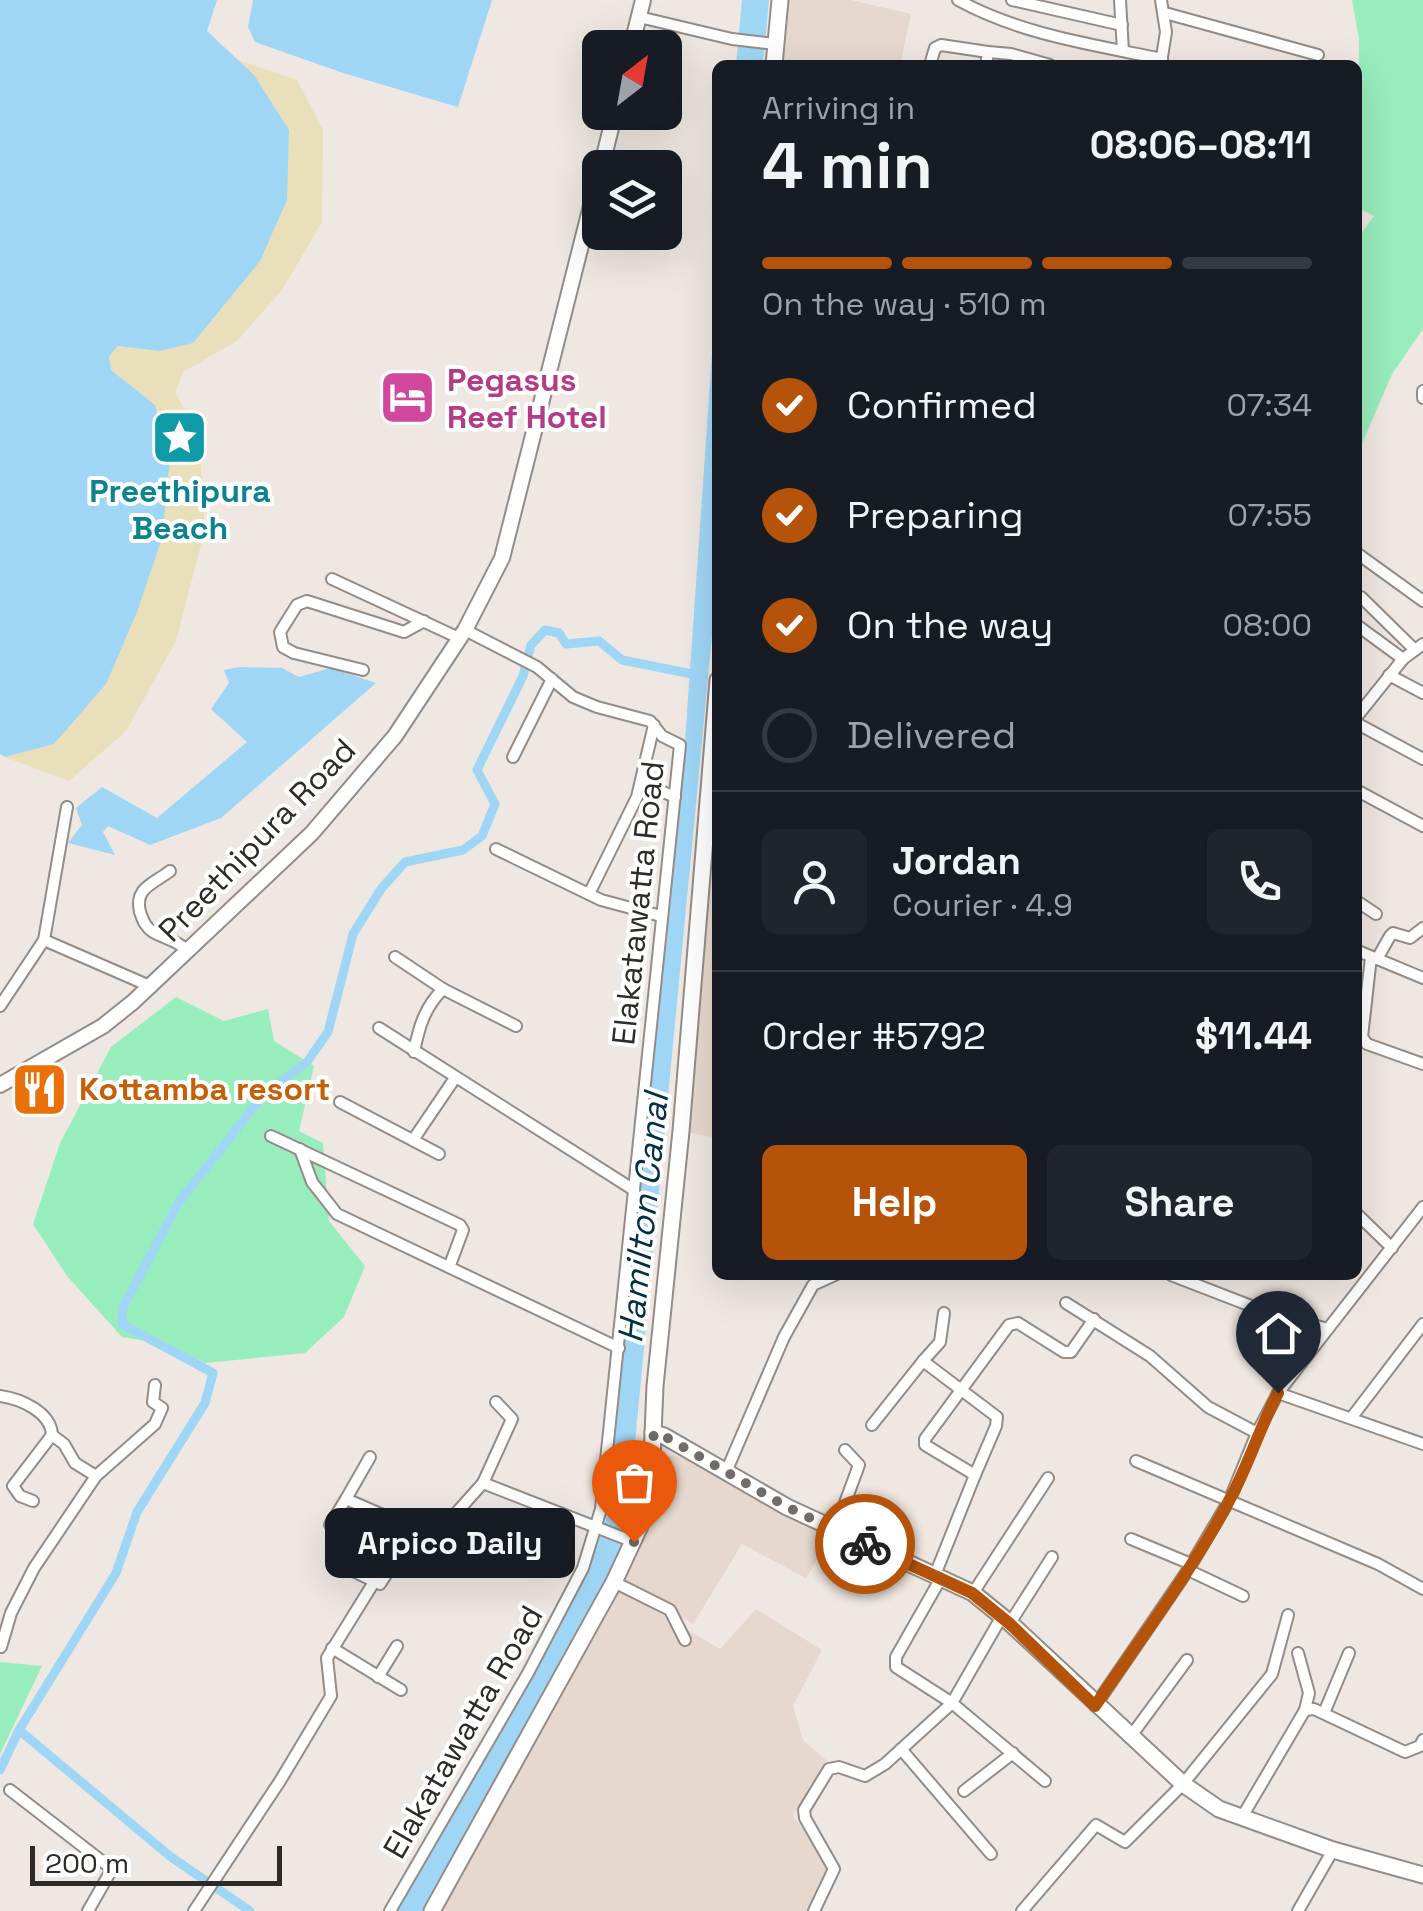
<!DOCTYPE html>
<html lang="en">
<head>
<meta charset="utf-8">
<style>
  :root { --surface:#171b24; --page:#20242c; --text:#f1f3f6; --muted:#9ea1a6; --line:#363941; --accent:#b45309 }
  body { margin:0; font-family:"Space Grotesk",sans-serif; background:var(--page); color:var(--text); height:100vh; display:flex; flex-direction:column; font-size:38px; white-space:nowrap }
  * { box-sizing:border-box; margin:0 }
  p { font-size:32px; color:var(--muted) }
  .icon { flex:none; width:55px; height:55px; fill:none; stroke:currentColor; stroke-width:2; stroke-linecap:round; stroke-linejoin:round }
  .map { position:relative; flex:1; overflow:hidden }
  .side { position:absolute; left:712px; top:60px; width:650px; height:1220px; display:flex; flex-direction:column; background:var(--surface); border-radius:15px; box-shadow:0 10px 40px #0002 }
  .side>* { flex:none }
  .needle { width:65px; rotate:31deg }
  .buttons { position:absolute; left:582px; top:30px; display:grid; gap:20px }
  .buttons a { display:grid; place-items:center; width:100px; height:100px; border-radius:15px; background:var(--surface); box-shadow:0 10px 40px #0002; font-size:50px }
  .scale { position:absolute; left:30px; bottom:25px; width:252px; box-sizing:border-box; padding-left:10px; border:5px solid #2d2a27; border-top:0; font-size:28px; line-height:35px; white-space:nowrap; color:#2d2a27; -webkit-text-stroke:8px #fff; paint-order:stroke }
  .pin { position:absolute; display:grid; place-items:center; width:85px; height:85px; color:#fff; margin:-102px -42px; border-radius:50% 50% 50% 0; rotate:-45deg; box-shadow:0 0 10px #0007 }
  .pin .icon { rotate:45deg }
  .courier { position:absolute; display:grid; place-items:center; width:100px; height:100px; margin:-50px; border:8px solid #b45309; border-radius:50%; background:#fff; color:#222; box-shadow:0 2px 12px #0007 }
  .bubble { position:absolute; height:70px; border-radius:15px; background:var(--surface); box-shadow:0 10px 40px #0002; font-size:32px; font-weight:700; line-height:70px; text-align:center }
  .head em { font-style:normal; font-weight:700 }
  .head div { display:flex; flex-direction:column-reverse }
  .head { display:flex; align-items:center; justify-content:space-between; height:170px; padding:0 50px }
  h1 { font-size:65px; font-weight:700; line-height:75px }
  .bar { display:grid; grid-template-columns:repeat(4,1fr); gap:15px 10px; align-content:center; height:120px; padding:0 50px }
  .bar i { height:12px; border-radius:8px; background:var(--line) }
  .bar .selected { background:var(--accent) }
  .bar p { grid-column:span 4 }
  .line { display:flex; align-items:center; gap:25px; padding:0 50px; border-top:2px solid var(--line) }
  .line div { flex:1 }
  .round { display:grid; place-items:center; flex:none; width:105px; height:105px; border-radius:15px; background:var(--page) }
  ol { padding:0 50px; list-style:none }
  li { display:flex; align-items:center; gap:30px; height:110px }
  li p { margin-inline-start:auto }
  li .icon { padding:10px; border-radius:50%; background:var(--accent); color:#fff; stroke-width:4 }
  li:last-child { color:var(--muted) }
  li i { width:55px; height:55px; border:5px solid var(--line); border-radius:50% }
  .button { display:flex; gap:20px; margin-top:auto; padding:20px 50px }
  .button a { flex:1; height:115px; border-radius:15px; background:var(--accent); color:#fff; font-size:40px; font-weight:700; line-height:115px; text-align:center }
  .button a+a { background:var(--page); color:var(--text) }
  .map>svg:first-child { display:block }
  .built { fill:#e6d8ce }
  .green { fill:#98edbc }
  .sand { fill:#e9dfba }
  .water { fill:#9fd6f6 }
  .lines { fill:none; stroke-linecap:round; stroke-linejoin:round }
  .canal { stroke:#9fd6f6; stroke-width:9 }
  .street-casing { stroke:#938c87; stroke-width:14 }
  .secondary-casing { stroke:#938c87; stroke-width:18 }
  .primary-casing { stroke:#938c87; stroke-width:19 }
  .street { stroke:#fff; stroke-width:10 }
  .secondary { stroke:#fff; stroke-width:14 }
  .primary { stroke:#fff; stroke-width:15 }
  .done { stroke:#716c68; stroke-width:10; stroke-dasharray:0 18 }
  .route { stroke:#b45309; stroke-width:12 }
  .labels { text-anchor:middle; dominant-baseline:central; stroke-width:8; stroke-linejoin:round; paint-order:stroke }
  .hotel-label { font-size:32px; font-weight:bold; fill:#b23c85; stroke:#fff; text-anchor:start }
  .culture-label { font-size:32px; font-weight:bold; fill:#0d838f; stroke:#fff }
  .street-label { font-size:32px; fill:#2d2a27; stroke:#fff }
  .food-label { font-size:32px; font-weight:bold; fill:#c56008; stroke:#fff; text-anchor:start }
  .water-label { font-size:35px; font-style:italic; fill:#013044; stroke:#fff }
</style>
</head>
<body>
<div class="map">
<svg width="1423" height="1911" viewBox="0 0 1423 1911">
  <rect width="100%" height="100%" fill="#efe7e1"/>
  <!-- built -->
  <g class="built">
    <polygon points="789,0 851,0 911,14 900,65 778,65"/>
    <polygon points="710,794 718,796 717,1138 682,1131"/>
    <polygon points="673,1455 690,1459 832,1535 806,1578 742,1544 693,1624 621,1579 656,1462"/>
    <polygon points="617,1588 720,1649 756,1609 822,1650 793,1706 803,1740 827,1761 793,1815 830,1870 808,1911 447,1911 439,1907"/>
  </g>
  <!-- green -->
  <g class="green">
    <polygon points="1352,0 1423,0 1423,329 1392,374 1358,453 1358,238 1374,216 1358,208 1359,39"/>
    <polygon points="176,997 224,1021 268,1009 274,1041 314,1066 299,1131 323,1143 329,1221 365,1266 344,1317 305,1353 205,1363 165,1344 122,1337 67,1276 33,1224 60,1143 111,1047"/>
    <polygon points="0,1662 42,1666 0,1754"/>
  </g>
  <!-- sand -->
  <polygon class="sand" points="238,60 297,80 323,130 322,222 282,290 237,341 183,372 175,392 191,420 200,454 205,529 176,641 126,731 69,781 5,757 54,744 155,405 111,370 109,356 118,346 159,351 254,75"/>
  <!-- water -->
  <g class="water">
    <polygon points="0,0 217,0 207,31 254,75 289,130 287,200 260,261 193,343 159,351 118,346 109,356 111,370 155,405 170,458 162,538 137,612 106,684 54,744 5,757 0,754"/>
    <polygon points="253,0 492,0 458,107 343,73 255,42 248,27"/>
    <polygon points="742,0 769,0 763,65 736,65"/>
    <polygon points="717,282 717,583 628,1516 615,1568 423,1911 397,1911 593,1557 607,1517 685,742"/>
    <polygon points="240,667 282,668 299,677 331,668 376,683 221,818 150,845 108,826 103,832 115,855 68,843 82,825 76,808 102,787 157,818 247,742 211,709 229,683 224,670"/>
  </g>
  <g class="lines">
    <!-- canal -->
    <g class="canal">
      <polyline points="19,1730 171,1857 250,1911"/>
      <polyline points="0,1770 19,1730 116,1573 137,1512 205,1403 213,1373 122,1324 123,1307 179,1202 265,1093 307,1062 328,1032 353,934 381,889 405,862 463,850 482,836 495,804 477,770 523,676 531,645 545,630 559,633 566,644 599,641 622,660 697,675"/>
    </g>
    <defs>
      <g id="street">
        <path d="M958,0c61,34 136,45 204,59"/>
        <polyline points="1012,0 1122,25"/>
        <polyline points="1120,0 1123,51"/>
        <polyline points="1165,13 1318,55"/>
        <polyline points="639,17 732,39 775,44"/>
        <polyline points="988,52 1011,54 1050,65"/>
        <polyline points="1161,63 1166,32 1161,0"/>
        <polyline points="930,65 935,48 941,45 988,52 986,65"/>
        <polyline points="1423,391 1423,398"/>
        <polyline points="1358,554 1423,601"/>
        <polyline points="332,579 459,638"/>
        <polyline points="1361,597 1415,650"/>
        <polyline points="1358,626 1403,659"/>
        <polyline points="363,670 294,653 283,647 280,632 297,605 307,601 404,632 424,621"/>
        <polyline points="1389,675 1423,693"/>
        <polyline points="1358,715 1403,659 1423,644"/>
        <polyline points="1358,724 1423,759"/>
        <polyline points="513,757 552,679"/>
        <polyline points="642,783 675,797"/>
        <polyline points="1358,791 1423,826"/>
        <polyline points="496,849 601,900 661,916"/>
        <path d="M170,871c-17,13 -36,17 -30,41 3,8 5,15 13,20 12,7 24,8 35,19"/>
        <polyline points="589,894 637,797 654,725"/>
        <polyline points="1358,902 1376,914"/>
        <polyline points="44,940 152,987"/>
        <polyline points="1358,951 1423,978"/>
        <polyline points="395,957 443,989"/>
        <polyline points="1371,957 1362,1037 1367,1044 1423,1064"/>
        <polyline points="1377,959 1390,936 1393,933 1410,938 1423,928"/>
        <polyline points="0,1006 44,940 67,807"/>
        <polyline points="379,1028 634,1190"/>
        <path d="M414,1052c5,-26 11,-45 29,-63l73,37"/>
        <polyline points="340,1102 439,1154"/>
        <polyline points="271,1136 460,1225 463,1230 450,1265"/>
        <polyline points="413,1140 455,1078"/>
        <polyline points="300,1149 312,1182 337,1214 619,1348"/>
        <polyline points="1358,1215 1392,1248"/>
        <polyline points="1171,1275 1272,1314 1328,1329"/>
        <polyline points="1066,1303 1150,1356 1208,1407 1257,1433"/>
        <polyline points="923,1361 940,1342 944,1313"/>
        <polyline points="1278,1393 1423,1444"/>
        <path d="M0,1396c21,3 51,16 52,39l12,9 11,19 21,13"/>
        <polyline points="1352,1417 1423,1324"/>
        <polyline points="872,1425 923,1361 997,1417 996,1426 975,1475"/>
        <polyline points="1136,1461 1378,1564 1423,1589"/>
        <polyline points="726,1472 784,1337 813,1285 835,1275"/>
        <polyline points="483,1483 512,1419 496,1402"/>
        <polyline points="346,1499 370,1457"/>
        <polyline points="33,1501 20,1496 13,1486 52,1435"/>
        <polyline points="330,1525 346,1499 415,1529"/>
        <polyline points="835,1530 859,1465 845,1450"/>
        <polyline points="1131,1539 1191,1564"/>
        <polyline points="1188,1570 1243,1596"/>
        <polyline points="353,1571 380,1584 415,1529 449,1521 483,1483 634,1542"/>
        <polyline points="935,1575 975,1475 925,1445 925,1439 1009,1325 1018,1323 1064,1352 1071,1352 1094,1319"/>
        <polyline points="941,1578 896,1657 896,1667 952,1703 1045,1781"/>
        <polyline points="614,1582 670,1610 685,1640"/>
        <polyline points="973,1593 1048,1478"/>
        <polyline points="1010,1623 1052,1557"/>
        <polyline points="1,1647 11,1613 34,1568 96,1476 155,1424 162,1408 153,1402 155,1385"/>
        <polyline points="332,1648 401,1690"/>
        <polyline points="1298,1653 1309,1693 1305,1710"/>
        <polyline points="378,1677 397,1646"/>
        <polyline points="1095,1706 1188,1570 1230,1499 1257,1433 1278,1393 1423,1207"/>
        <polyline points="1324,1713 1349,1653"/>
        <polyline points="1131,1736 1187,1660"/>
        <polyline points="901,1749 991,1854"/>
        <polyline points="10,1790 112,1869 88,1911"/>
        <polyline points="964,1791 1013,1753"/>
        <polyline points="1242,1817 1305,1710 1314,1709 1405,1752 1420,1746 1423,1740"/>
        <polyline points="194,1911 280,1781 331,1696 327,1658 374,1582"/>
        <polyline points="390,1911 528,1673 583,1568 601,1509 680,745 662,736 650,721 597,707 573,697 537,667 465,630"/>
        <polyline points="814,1911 834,1869 805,1818 804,1810 829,1769 839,1767 865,1776 885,1764 952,1703 1002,1616"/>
        <polyline points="1022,1911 1096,1825 1125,1842 1183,1784 1272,1674 1288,1615"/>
        <polyline points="1298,1911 1333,1850"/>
      </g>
      <g id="secondary">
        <polyline points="631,48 643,0"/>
        <polyline points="601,168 615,112"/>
        <polyline points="0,1085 103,1026 133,1002 312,833 395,736 465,630 502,558 600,170"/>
      </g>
      <g id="primary">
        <polyline points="774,65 780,0"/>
        <polyline points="653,1433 664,1436 787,1507 973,1593 1010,1623 1183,1784 1219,1809 1333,1850 1423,1875"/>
        <polyline points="432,1911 614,1582 640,1526 652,1458 655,1386 681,1131 718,680"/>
      </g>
    </defs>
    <!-- street casing -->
    <use href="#street" class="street-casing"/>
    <!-- secondary casing -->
    <use href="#secondary" class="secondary-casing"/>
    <!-- primary casing -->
    <use href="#primary" class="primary-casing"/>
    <!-- street -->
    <use href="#street" class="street"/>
    <!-- secondary -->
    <use href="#secondary" class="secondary"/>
    <!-- primary -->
    <use href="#primary" class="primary"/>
  </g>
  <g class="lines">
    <!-- done -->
    <polyline class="done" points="634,1542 644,1505 654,1433 664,1436 787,1507 865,1544"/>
    <!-- route -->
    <path class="route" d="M865,1544l107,49 38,31 85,82c46,-68 97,-135 135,-207 19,-35 30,-72 48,-106"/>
  </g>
  <!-- icons -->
  <defs>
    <symbol id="hotel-square" viewBox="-11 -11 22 22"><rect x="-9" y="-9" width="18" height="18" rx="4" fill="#d1479c" stroke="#fff"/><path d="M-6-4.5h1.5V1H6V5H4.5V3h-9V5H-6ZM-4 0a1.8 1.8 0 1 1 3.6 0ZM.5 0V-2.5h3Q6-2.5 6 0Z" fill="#fff"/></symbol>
    <symbol id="sight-square" viewBox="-11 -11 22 22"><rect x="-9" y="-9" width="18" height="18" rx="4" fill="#0f9aa8" stroke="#fff"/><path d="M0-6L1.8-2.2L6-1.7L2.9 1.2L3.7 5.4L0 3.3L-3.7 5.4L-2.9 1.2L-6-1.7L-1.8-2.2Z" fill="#fff"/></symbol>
    <symbol id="restaurant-square" viewBox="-11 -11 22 22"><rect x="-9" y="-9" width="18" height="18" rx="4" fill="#e8710a" stroke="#fff"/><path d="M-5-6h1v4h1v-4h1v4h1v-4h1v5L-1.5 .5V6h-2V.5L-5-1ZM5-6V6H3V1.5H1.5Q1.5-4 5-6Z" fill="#fff"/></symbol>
  </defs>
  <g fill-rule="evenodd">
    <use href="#hotel-square" x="376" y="366" width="63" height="63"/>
    <use href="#sight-square" x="148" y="406" width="63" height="63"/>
    <use href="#restaurant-square" x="8" y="1058" width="63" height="63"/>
  </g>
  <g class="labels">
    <!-- hotel labels -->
    <g class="hotel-label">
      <text x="447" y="380">Pegasus<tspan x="447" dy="37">Reef Hotel</tspan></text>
    </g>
    <!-- culture labels -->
    <g class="culture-label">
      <text x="180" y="491">Preethipura<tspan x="180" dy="37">Beach</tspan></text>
    </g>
    <!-- street labels -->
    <g class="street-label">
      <text transform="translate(257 840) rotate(-46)">Preethipura Road</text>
      <text transform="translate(638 903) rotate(-84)">Elakatawatta Road</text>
      <text transform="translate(463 1732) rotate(-60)">Elakatawatta Road</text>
    </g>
    <!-- food labels -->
    <g class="food-label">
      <text x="79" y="1089">Kottamba resort</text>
    </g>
    <!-- water labels -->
    <g class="water-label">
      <text transform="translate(643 1218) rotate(-84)">Hamilton Canal</text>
    </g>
  </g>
</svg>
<div class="buttons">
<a><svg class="needle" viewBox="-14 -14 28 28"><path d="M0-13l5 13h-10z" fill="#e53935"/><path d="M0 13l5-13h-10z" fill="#9ea1a6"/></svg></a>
<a><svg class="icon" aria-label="layers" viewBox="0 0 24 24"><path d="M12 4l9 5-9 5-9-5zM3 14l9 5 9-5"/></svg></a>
</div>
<div class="scale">200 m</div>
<div class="pin" style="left:634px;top:1542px;background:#ea580c"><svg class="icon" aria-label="bag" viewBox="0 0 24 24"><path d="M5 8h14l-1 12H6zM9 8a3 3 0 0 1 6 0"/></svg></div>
<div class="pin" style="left:1278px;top:1393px;background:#1f2937"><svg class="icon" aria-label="home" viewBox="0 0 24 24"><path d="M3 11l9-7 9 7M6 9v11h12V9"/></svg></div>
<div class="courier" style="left:865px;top:1544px"><svg class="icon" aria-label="bike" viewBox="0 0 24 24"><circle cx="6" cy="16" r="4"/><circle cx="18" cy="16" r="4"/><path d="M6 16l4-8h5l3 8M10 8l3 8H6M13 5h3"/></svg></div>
<div class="bubble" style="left:325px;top:1508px;width:250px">Arpico Daily</div>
<section class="side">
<div class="head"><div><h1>4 min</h1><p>Arriving in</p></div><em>08:06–08:11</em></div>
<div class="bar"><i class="selected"></i><i class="selected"></i><i class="selected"></i><i></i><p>On the way · 510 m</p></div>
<ol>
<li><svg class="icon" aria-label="check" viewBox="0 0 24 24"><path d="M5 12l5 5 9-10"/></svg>Confirmed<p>07:34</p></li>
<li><svg class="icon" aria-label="check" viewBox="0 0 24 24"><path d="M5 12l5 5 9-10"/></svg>Preparing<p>07:55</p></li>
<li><svg class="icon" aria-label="check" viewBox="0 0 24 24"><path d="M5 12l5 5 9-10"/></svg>On the way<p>08:00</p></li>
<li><i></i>Delivered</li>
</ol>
<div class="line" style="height:180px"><a class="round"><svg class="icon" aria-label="person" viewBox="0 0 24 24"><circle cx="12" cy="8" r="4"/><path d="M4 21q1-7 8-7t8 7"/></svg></a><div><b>Jordan</b><p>Courier · 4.9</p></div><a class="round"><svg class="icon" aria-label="phone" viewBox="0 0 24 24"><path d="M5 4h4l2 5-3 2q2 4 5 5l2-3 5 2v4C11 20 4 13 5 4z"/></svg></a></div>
<div class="line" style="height:130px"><div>Order #5792</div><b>$11.44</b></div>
<div class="button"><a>Help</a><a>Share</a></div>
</section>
</div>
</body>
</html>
